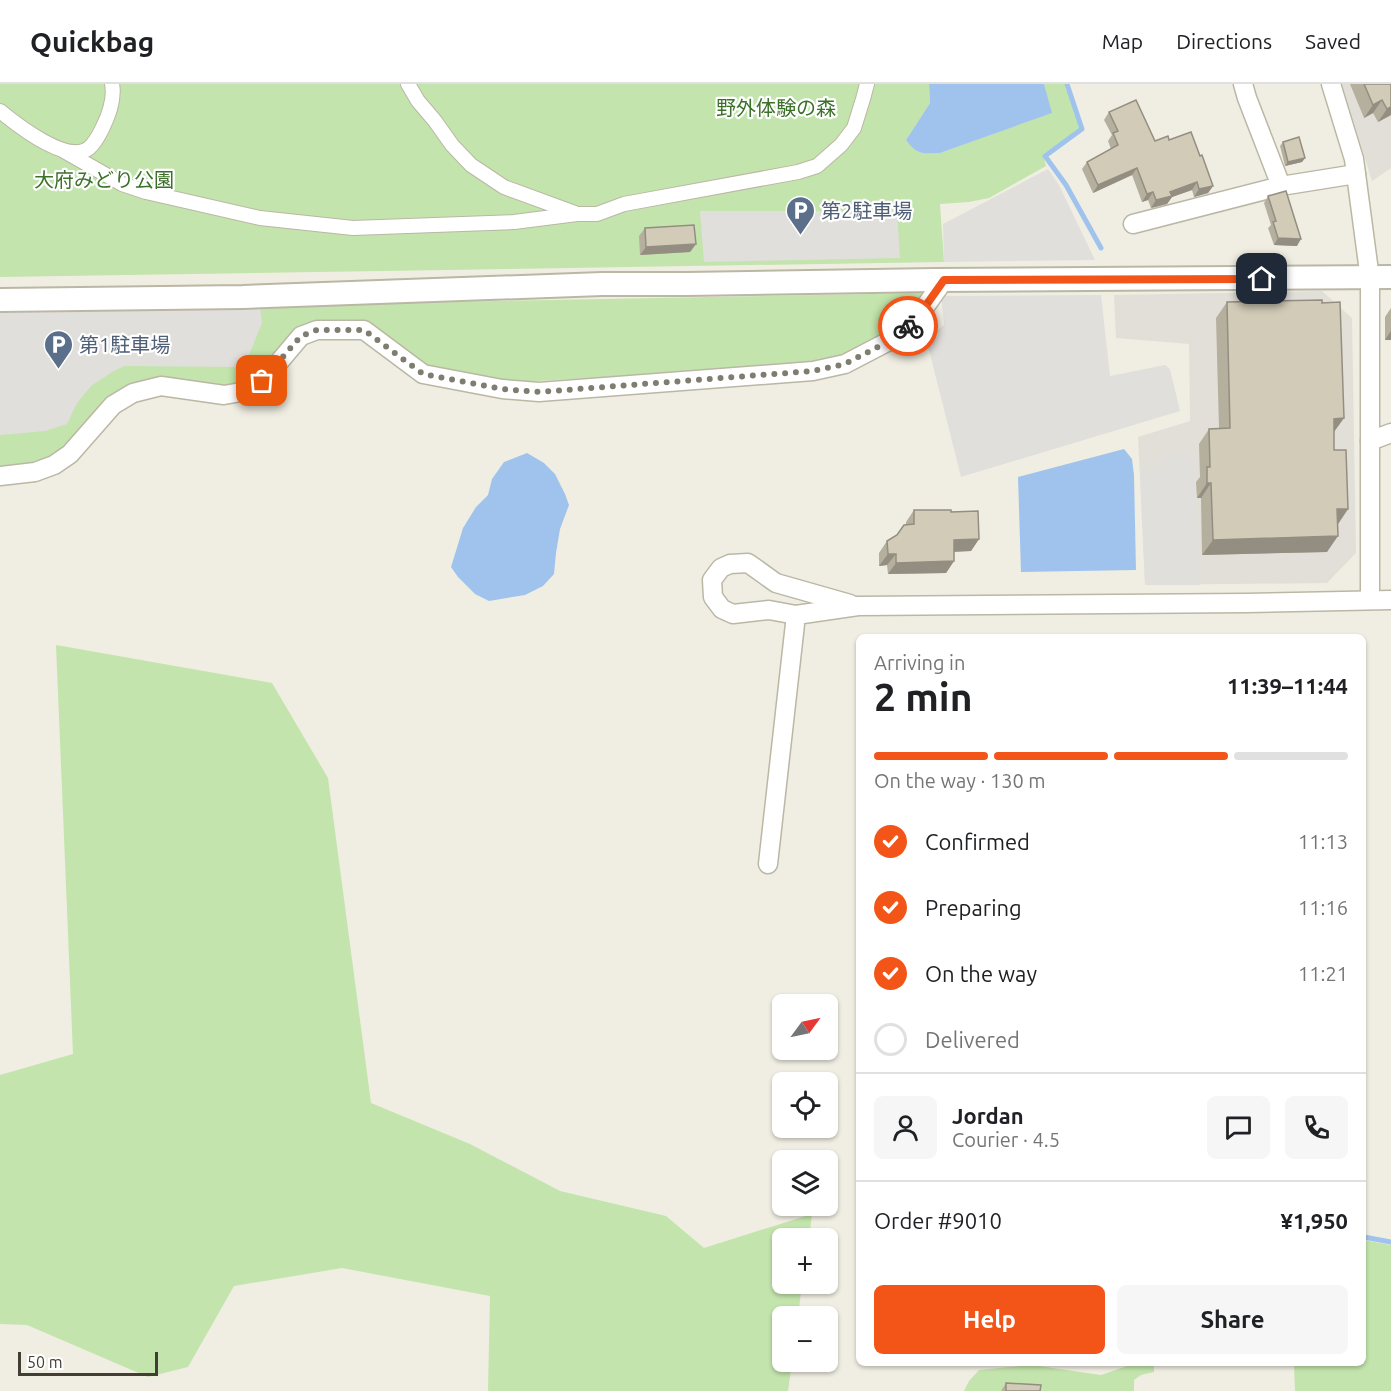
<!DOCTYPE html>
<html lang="en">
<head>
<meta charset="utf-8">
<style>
  :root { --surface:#fff; --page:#f6f6f6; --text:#202124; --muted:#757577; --line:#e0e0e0; --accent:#f35417 }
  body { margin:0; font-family:Ubuntu,"Noto Sans JP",sans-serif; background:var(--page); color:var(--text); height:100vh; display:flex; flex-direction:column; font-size:22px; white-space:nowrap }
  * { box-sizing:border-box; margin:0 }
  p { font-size:20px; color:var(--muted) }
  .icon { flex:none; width:33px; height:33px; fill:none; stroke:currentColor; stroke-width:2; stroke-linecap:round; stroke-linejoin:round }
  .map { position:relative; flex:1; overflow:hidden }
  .panel { position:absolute; left:856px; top:550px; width:510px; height:732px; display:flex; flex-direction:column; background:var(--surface); border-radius:9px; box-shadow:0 2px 4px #0004 }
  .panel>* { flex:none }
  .needle { width:39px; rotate:57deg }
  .tools { position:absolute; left:772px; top:910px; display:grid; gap:12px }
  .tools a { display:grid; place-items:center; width:66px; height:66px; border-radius:9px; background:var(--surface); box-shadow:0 2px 4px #0004; font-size:30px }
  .scale { position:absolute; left:18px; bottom:15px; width:140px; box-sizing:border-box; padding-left:6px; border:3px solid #423e33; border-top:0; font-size:16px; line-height:21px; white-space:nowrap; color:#423e33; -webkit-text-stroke:4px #fff; paint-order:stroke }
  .pin { position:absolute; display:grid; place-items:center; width:51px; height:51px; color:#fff; margin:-26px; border-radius:12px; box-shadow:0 3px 9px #0006 }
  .courier { position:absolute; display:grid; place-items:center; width:60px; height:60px; margin:-30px; border:4px solid #f35417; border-radius:50%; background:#fff; color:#222; box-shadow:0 2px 8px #0007 }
  .head em { font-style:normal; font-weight:700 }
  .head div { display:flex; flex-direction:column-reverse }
  .head { display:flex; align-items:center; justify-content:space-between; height:102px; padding:0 18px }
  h1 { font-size:39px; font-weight:700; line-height:45px }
  .bar { display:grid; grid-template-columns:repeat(4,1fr); gap:9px 6px; align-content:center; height:72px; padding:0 18px }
  .bar i { height:8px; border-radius:4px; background:var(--line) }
  .bar .active { background:var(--accent) }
  .bar p { grid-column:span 4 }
  .line { display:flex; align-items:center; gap:15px; padding:0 18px; border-top:2px solid var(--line) }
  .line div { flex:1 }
  .round { display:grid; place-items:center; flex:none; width:63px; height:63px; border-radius:9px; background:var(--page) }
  ol { padding:0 18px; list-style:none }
  li { display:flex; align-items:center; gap:18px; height:66px }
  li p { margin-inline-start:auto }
  li .icon { padding:6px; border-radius:50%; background:var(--accent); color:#fff; stroke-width:4 }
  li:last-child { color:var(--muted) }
  li i { width:33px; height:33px; border:3px solid var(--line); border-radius:50% }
  .action { display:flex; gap:12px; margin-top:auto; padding:12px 18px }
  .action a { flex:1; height:69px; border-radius:9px; background:var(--accent); color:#fff; font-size:24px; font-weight:700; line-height:69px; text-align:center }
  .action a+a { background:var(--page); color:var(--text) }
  header { display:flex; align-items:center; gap:36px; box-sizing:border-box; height:84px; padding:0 30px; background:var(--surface); border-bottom:2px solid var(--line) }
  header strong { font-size:28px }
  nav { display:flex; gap:33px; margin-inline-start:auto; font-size:21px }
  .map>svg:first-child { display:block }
  .industrial { fill:#e2dfd8 }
  .green { fill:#c3e4ac }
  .parking { fill:#e1dfdb }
  .water { fill:#9fc3ed }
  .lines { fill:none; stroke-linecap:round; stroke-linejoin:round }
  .stream { stroke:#9fc3ed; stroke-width:5 }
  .pedestrian-casing { stroke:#bbb7a5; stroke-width:16 }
  .minor-casing { stroke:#bbb7a5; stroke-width:21 }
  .tertiary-casing { stroke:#bbb7a5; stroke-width:26 }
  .pedestrian { stroke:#fff; stroke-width:14 }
  .minor { stroke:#fff; stroke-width:18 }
  .tertiary { stroke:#fff; stroke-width:22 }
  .wall { fill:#b5af9e }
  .shaded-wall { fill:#938e81 }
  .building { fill:#d2cbb8; stroke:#938e81; stroke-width:1.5 }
  .done { stroke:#7f7c70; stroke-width:6; stroke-dasharray:0 10.8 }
  .route { stroke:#f35417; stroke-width:8 }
  .labels { text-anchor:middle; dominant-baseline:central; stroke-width:4.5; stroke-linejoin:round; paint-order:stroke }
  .park-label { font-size:20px; fill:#3b7129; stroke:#fff }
  .service-label { font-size:20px; fill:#4e5e75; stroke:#fff; text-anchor:start }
</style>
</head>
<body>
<header>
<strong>Quickbag</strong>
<nav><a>Map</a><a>Directions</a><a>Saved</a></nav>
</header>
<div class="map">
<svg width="1391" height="1307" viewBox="0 0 1391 1307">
  <rect width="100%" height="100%" fill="#f0eee2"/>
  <!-- industrial -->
  <g class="industrial">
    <polygon points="1342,0 1391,0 1391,84 1372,97"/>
    <polygon points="1322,207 1352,234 1356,469 1327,499 1145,501 1138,353 1190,337 1189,260 1116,254 1114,211"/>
  </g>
  <!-- green -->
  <g class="green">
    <path d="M0,0h929l1,19 -24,37c10,15 18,14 34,13l111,-40 -7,-29h21l15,45 -37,25 3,12 -57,32 -20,4 -29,2 4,58 -944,15z"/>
    <polygon points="928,209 910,232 894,245 849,270 812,281 503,299 427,282 366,240 304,240 257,295 237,303 159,296 51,375 37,380 0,385 0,226"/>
    <polygon points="56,561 272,599 328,694 371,1019 470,1060 560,1107 666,1132 704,1164 812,1130 809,1155 783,1155 783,1200 802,1200 798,1233 783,1233 783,1278 792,1278 788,1307 488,1307 490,1212 342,1184 234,1202 188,1283 148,1293 27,1241 0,1240 0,991 73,970"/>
    <polygon points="1364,1156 1391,1161 1391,1307 1295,1307 1294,1280 1364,1280"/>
    <polygon points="1133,1280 1154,1280 1154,1288 1141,1291 1134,1296 1134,1307 964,1307 969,1297 979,1286 1032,1281 1101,1291"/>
  </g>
  <!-- parking -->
  <g class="parking">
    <polygon points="1048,85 1059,101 1095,176 944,178 943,140"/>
    <polygon points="700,127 897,127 900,174 704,178"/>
    <polygon points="1101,211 1110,292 1165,281 1170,285 1180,327 961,393 926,254 944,241 941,212"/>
    <polygon points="260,222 262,239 244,283 124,282 112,288 91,302 77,319 67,340 45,347 0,351 0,226"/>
    <polygon points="1194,370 1200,501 1145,501 1140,385 1161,384 1160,372"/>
  </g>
  <!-- water -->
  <g class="water">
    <path d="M929,0h115l8,29 -112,40c-16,1 -24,2 -34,-13l24,-37z"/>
    <polygon points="1124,365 1132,375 1134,391 1136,486 1021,488 1018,393"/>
    <polygon points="527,369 544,379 555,390 565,410 569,421 560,445 556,469 554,490 543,502 525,511 489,517 475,510 458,493 451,483 463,444 476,423 488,411 492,395 504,378"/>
  </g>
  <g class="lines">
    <!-- stream -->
    <g class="stream">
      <polyline points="1067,0 1082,45 1045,72 1066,101 1101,164"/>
      <polyline points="1364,1153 1391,1158"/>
    </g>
    <defs>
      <g id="pedestrian">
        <polyline points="408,0 418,17 435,37 452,61 471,81 504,103 575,129"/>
        <path d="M0,27c17,14 68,54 89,37 6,-5 10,-13 13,-19 7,-14 13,-30 10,-45"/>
        <polyline points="64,67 122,100 146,108 260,134 353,144 514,138 577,130 597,130 624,120 798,88 817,82 841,61 854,44 863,15 867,0"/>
      </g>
      <g id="minor">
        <polyline points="1243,0 1247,14 1281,102"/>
        <polyline points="1331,0 1354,75 1370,195 1370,515"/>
        <polyline points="1133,140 1281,102 1356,90"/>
        <polyline points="1370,357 1391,349"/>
        <polyline points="0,392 35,388 54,381 70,370 113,321 133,309 161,302 224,311 241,308 263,297 301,252 317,246 364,246 423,290 502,305 539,308 813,287 845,280 891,256 917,234 944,196"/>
        <polyline points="796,531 769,526 733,530 722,525 713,513 712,496 721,484 730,480 748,479 776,499 850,520"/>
        <polyline points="768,780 796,531 858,522 1247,519 1391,516"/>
      </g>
      <polyline id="tertiary" points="0,216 243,213 602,200 687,200 935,196 1391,193"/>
    </defs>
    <!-- pedestrian casing -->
    <use href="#pedestrian" class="pedestrian-casing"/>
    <!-- minor casing -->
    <use href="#minor" class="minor-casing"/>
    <!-- tertiary casing -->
    <use href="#tertiary" class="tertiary-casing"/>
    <!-- pedestrian -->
    <use href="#pedestrian" class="pedestrian"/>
    <!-- minor -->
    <use href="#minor" class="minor"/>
    <!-- tertiary -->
    <use href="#tertiary" class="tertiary"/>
  </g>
  <!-- wall -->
  <g class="wall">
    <polygon points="1350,0 1391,0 1391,31 1378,38 1373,29 1364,34"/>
    <polygon points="1109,28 1155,57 1169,56 1200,72 1213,102 1208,109 1194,113 1192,106 1172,113 1167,120 1151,124 1148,116 1142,118 1132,91 1093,109 1082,85 1087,78 1111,65 1108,57 1112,51 1104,36"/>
    <polygon points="1283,58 1305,74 1302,78 1285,82 1280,62"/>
    <polygon points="1268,112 1297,162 1274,161 1268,144 1271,141 1264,119"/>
    <polygon points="645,144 696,160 690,168 640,171 639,152"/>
    <polygon points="1227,218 1344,334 1334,348 1334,366 1348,425 1338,440 1327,468 1202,471 1201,414 1197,414 1196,398 1200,393 1199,360 1209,345 1219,344 1216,234"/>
    <polygon points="1391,224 1391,256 1385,256 1385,233"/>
    <polygon points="914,426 951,428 979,455 971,467 954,468 954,477 946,489 888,490 887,481 879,482 879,469 887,457 896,452 904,441 906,440 906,438"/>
    <polygon points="1006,1299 1040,1307 1001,1307"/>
  </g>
  <!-- shaded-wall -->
  <g class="shaded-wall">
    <polygon points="1382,16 1373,29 1364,34 1373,21"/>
    <polygon points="1391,23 1391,31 1378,38 1387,25"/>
    <polygon points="1305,74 1302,78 1285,82 1288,78"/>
    <polygon points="1137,84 1132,91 1093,109 1098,101"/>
    <polygon points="1197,98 1192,106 1172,113 1167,120 1151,124 1156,116 1170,108"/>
    <polygon points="1213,102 1208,109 1194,113 1199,105"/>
    <polygon points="1153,108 1148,116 1142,118 1147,110"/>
    <polygon points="1278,154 1301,155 1297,162 1274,161"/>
    <polygon points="696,160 690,168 640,171 646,163"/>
    <polygon points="1391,247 1391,256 1385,256"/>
    <polygon points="1344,334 1333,349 1334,335"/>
    <polygon points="1207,399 1211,399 1201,414 1197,414"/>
    <polygon points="1337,425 1348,425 1338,440"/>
    <polygon points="1338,452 1327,468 1202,471 1213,456"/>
    <polygon points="979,455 971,467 946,468 954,456"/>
    <polygon points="888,470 896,470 887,481 879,482"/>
    <polygon points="954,477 946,489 888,490 896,479"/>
  </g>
  <!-- building -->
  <g class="building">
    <polygon points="1364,0 1391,0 1391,23 1387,25 1382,16 1373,21"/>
    <polygon points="1136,16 1155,57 1168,52 1169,56 1191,48 1200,72 1202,71 1213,102 1199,105 1197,98 1170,108 1172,112 1156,116 1153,108 1147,110 1137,84 1098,101 1087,78 1118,61 1113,49 1118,47 1109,28"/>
    <polygon points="1299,53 1305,74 1288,78 1283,58"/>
    <polygon points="1286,107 1301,155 1278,154 1273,138 1276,137 1268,112"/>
    <polygon points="694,141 696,160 646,163 645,144"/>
    <polygon points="1322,216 1322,219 1340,218 1344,334 1334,335 1334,366 1346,366 1348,425 1337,425 1338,452 1213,456 1211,399 1207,399 1207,383 1210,383 1209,345 1230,344 1227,218"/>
    <polygon points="914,426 951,426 951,428 978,427 979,455 954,456 954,477 896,479 896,470 888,470 887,457 897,451 904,441 914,440"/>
    <polygon points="1006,1299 1041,1301 1040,1307 1006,1307"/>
  </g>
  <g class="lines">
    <!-- done -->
    <polyline class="done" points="262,297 301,252 317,246 364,246 423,290 502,305 539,308 813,287 845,280 891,256 908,242"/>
    <!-- route -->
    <polyline class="route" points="908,242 917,234 944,196 1262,195"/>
  </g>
  <!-- icons -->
  <defs>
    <symbol id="parking-pin" viewBox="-11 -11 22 30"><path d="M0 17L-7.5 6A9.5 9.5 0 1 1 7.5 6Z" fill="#5c6f8a" stroke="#fff"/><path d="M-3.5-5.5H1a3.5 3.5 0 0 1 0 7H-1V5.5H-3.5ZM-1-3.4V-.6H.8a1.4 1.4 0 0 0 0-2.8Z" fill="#fff"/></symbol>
  </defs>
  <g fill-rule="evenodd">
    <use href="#parking-pin" x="784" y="110" width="33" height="45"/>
    <use href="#parking-pin" x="42" y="244" width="33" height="45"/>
  </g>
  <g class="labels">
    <!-- park labels -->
    <g class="park-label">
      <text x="776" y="23">野外体験の森</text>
      <text x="104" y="95">大府みどり公園</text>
    </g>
    <!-- service labels -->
    <g class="service-label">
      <text x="821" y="126">第2駐車場</text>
      <text x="79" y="260">第1駐車場</text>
    </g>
  </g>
</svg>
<div class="tools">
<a><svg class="needle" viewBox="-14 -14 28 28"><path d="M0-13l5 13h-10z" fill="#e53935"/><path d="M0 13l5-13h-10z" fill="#757577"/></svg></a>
<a><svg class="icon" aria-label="locate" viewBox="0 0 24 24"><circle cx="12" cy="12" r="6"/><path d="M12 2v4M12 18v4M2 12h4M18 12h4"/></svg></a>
<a><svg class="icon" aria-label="layers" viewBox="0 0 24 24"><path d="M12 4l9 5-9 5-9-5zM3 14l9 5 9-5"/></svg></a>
<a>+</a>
<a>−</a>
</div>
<div class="scale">50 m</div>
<div class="pin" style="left:262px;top:297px;background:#ea580c"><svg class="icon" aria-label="bag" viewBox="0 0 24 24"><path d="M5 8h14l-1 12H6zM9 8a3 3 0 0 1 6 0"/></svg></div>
<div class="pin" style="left:1262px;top:195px;background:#1f2937"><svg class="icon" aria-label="home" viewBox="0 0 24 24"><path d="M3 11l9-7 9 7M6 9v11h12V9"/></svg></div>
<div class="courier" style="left:908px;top:242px"><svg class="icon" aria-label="bike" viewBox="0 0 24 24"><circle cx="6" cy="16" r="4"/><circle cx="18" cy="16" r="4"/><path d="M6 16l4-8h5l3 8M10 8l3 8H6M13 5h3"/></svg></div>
<section class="panel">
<div class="head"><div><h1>2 min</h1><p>Arriving in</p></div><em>11:39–11:44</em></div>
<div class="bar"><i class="active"></i><i class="active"></i><i class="active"></i><i></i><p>On the way · 130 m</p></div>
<ol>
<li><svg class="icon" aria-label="check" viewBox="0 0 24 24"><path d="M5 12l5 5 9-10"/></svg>Confirmed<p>11:13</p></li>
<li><svg class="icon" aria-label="check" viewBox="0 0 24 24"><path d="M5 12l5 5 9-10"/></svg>Preparing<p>11:16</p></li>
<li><svg class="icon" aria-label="check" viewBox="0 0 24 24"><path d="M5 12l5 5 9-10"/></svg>On the way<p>11:21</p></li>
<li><i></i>Delivered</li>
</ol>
<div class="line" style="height:108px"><a class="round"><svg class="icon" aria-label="person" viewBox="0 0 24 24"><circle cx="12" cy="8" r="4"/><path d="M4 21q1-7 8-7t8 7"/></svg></a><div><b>Jordan</b><p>Courier · 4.5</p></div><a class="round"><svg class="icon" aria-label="chat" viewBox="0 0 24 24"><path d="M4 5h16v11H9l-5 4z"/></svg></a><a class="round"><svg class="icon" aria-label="phone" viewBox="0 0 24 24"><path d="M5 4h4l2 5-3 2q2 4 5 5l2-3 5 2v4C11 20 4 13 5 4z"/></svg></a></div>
<div class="line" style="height:78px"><div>Order #9010</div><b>¥1,950</b></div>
<div class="action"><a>Help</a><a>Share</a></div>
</section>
</div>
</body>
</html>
